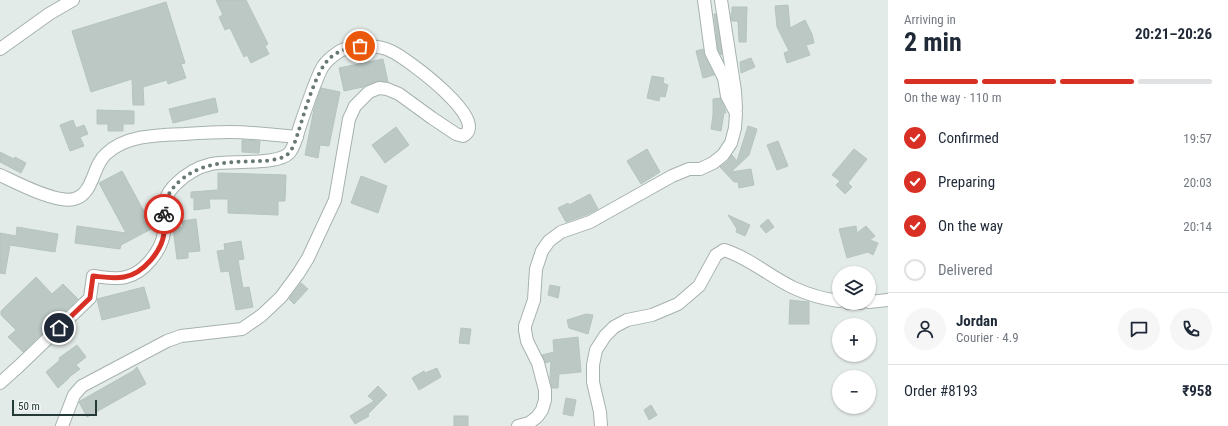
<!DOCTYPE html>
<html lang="en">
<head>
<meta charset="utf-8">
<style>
  :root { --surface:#fff; --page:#f6f6f7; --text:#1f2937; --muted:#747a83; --line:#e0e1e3; --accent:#d93025 }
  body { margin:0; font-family:"Roboto Condensed",sans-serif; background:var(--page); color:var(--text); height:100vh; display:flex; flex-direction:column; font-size:15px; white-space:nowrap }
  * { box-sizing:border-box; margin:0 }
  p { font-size:13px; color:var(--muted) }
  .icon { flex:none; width:22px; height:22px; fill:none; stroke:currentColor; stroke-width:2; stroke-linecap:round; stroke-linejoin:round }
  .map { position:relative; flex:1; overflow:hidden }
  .sheet { display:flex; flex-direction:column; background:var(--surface); width:340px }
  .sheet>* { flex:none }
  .controls { position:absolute; left:832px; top:266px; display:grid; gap:8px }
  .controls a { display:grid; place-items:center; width:44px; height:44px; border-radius:50%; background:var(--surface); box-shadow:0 1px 3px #0004; font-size:20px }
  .scale { position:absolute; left:12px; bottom:10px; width:85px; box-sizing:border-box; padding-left:4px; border:2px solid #253a36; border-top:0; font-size:11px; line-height:14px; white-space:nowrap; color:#253a36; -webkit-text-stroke:3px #f3f8f6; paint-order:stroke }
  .pin { position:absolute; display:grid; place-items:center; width:34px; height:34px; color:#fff; margin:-17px; border:2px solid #fff; border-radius:50%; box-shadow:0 1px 4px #0007 }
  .courier { position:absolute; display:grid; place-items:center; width:40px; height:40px; margin:-20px; border:3px solid #d93025; border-radius:50%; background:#fff; color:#222; box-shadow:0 1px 5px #0007 }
  .headline em { font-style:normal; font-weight:700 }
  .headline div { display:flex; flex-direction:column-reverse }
  .headline { display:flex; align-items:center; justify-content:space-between; height:68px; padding:0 16px }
  h1 { font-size:26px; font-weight:700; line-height:30px }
  .bar { display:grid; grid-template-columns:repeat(4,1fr); gap:6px 4px; align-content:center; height:48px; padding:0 16px }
  .bar i { height:5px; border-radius:3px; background:var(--line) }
  .bar .current { background:var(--accent) }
  .bar p { grid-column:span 4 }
  .line { display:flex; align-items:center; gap:10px; padding:0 16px; border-top:1px solid var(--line) }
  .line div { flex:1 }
  .round { display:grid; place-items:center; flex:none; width:42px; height:42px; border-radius:21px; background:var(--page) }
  ol { padding:0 16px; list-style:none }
  li { display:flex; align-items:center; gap:12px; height:44px }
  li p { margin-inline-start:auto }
  li .icon { padding:4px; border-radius:50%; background:var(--accent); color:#fff; stroke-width:4 }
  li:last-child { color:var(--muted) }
  li i { width:22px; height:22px; border:2px solid var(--line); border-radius:50% }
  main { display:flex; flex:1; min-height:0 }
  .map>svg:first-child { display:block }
  .building { fill:#bbc8c4; stroke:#b6c4bf }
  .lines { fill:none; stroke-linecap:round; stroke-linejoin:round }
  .minor-casing { stroke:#a6b2af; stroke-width:14 }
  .minor { stroke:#fff; stroke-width:12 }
  .done { stroke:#687874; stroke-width:4; stroke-dasharray:0 7.2 }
  .route { stroke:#d93025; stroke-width:5 }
</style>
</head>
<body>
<main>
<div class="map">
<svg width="888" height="426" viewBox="0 0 888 426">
  <rect width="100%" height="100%" fill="#e3ebe8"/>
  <!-- building -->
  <g class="building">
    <polygon points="216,0 246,0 268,44 265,46 269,54 251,63 247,55 244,57 230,28 225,30 219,17 223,15"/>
    <polygon points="166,2 185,63 181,64 186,78 168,84 167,80 143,87 144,105 133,105 132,79 91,92 72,31"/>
    <polygon points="788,5 790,28 805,20 812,34 814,43 806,45 810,55 787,63 784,53 789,51 777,27 775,6"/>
    <polygon points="732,7 747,7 746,42 739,42 738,21 732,21 731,13 732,13"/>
    <polygon points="714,14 716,14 722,54 721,55 718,50"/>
    <polygon points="703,49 704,55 714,75 703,78 696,51"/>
    <polygon points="751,58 755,67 741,73 740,62"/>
    <polygon points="383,59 388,82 377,81 363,87 344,91 339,68"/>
    <polygon points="652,76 664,78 663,83 668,85 665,97 660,96 659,101 647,98"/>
    <polygon points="321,88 340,92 329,146 320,145 318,158 305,155 314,109"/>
    <polygon points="215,98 218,112 173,123 169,109"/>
    <polygon points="720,98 725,109 726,113 724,113 721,131 711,129 713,115 713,99"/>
    <polygon points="97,110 134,111 134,124 123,124 123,131 108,131 108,124 97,124"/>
    <polygon points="73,120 76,128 84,125 88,134 80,137 84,146 70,151 60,125"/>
    <polygon points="748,126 757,129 749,155 731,172 751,169 754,185 739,188 738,182 734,182 720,167 728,161 732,155 737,161"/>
    <polygon points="396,127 409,145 385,163 372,145"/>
    <polygon points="242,140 260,141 259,153 242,152"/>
    <polygon points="778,141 788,166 777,170 767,145"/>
    <polygon points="647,149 660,172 641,184 627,161"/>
    <polygon points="854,149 867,159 848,183 852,187 845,194 836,185 840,181 832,175"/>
    <polygon points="0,152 14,159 15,157 26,163 21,173 0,162"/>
    <polygon points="122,171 153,228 121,245 120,249 75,243 77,226 126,233 99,183"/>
    <polygon points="218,173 286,175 285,201 278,201 278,215 228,213 228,199 209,199 210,208 194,210 194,198 191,198 191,192 218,190"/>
    <polygon points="361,176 387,186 378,213 351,203"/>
    <polygon points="590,194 598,209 586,215 566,222 558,208 568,203 569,205"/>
    <polygon points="728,215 750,225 745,236 736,232 737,229"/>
    <polygon points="196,219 200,251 188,252 188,258 177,259 173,228 183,227 182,221"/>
    <polygon points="768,219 774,227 766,233 760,226"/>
    <polygon points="856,226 857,233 866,226 875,236 870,240 878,243 873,255 868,252 847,258 839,229"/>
    <polygon points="17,227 58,234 55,252 10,245 5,274 0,273 0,233 16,236"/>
    <polygon points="241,241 244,259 238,260 243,288 249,287 253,307 236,310 229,271 221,272 217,251 225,250 224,244"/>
    <polygon points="36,277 52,294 63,284 78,299 23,352 8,337 16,330 1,315 1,311"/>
    <polygon points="301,283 308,289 294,304 289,299"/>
    <polygon points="550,285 560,287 558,298 548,295"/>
    <polygon points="144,287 150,308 102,320 97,299"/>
    <polygon points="790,300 809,302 809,324 789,324"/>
    <polygon points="586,314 593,315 588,334 569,328 567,320"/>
    <polygon points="461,328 471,329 469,344 459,343"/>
    <polygon points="578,337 581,372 559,374 558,388 552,388 550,378 551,361 546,363 542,355 554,352 553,340"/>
    <polygon points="77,345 86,357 76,365 80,369 68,378 69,378 58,388 46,372 60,360 59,358"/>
    <polygon points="137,367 146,384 87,417 79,402 80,401 133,371"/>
    <polygon points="437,368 441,377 419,390 412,378 424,371 425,373"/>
    <polygon points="378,386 387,395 368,414 369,416 355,424 350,416 374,401 368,396"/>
    <polygon points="566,398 576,400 573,416 563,414"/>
    <polygon points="651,405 657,415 649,420 644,410"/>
    <rect x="454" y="416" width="14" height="10"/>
  </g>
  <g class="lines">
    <defs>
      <g id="minor">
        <polyline points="721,0 735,91 736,108"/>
        <polyline points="0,49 49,14 73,0"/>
        <path d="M0,175c17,8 57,29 74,24 20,-5 18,-33 32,-45 20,-19 52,-19 78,-20 15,-1 31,-2 46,-2 22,0 44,3 67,5"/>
        <polyline points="869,302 888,300"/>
        <polyline points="848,303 861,303"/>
        <path d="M0,383l18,-16 72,-69 3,-22c10,1 23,4 33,1 18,-4 35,-26 38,-44 2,-20 -5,-34 13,-50 9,-9 22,-16 34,-19 18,-4 69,2 79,-12 5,-7 7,-15 9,-23 5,-15 10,-30 16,-45 3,-7 5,-14 9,-19 4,-6 10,-10 16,-14 15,-7 38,-7 53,1 14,7 99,69 70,84l-7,-2 -24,-16 -33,-24 -12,-5 -8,-1 -10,4 -14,14 -6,13 -14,81 -27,58 -10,16 -17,23 -19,18 -20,14 -61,7 -14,5 -85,45 -8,9 -12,31"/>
        <polyline points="518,426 529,423 537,417 542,410 545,400 545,390 538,363 527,341 525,330 525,326 534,300 536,269 542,251 549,241 561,232 590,222 672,176 689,169 700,169 713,163 723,155 731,143 735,128 736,113 727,96 724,78 711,52 704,0"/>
        <path d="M601,426l-1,-14 -7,-30v-17l3,-15 9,-14 9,-9 13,-7 25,-5 26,-11 21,-18 17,-31 8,-5c26,8 46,27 70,38 15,7 30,11 45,13"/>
      </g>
    </defs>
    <!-- minor casing -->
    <use href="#minor" class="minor-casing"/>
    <!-- minor -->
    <use href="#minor" class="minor"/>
  </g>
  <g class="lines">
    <!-- done -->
    <path class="done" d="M164,214c0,-14 6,-25 17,-34 23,-19 50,-18 78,-19 8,0 19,-1 26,-5 8,-4 10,-15 13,-23 6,-19 18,-63 32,-75 8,-8 20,-10 30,-12"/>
    <!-- route -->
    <path class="route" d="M59,328l31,-30 3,-22c10,1 21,3 31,1 19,-3 38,-26 40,-44 0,-7 0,-13 0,-19"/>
  </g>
</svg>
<div class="controls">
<a><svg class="icon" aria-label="layers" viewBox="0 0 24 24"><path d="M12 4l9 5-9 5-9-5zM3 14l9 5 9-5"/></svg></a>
<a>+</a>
<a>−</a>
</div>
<div class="scale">50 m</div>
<div class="pin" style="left:360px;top:46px;background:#ea580c"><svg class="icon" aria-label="bag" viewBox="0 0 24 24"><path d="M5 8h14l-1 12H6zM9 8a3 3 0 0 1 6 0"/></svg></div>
<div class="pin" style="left:59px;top:328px;background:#1f2937"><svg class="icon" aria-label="home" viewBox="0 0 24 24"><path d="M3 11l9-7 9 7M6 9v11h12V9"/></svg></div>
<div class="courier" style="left:164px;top:214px"><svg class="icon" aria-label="bike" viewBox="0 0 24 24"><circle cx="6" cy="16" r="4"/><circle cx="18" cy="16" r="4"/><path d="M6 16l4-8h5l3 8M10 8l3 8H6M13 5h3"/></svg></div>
</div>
<section class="sheet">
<div class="headline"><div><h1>2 min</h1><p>Arriving in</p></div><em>20:21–20:26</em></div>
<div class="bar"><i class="current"></i><i class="current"></i><i class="current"></i><i></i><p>On the way · 110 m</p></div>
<ol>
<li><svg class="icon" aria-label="check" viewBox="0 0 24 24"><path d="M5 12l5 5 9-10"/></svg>Confirmed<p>19:57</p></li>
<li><svg class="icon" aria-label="check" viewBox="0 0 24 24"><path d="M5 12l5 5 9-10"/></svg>Preparing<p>20:03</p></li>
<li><svg class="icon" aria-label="check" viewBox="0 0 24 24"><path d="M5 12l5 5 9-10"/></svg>On the way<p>20:14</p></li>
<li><i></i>Delivered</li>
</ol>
<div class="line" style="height:72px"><a class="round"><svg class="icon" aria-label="person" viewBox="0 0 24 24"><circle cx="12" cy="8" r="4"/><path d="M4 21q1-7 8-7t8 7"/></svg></a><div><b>Jordan</b><p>Courier · 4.9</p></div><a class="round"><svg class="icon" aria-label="chat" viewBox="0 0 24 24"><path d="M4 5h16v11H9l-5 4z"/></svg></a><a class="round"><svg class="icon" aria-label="phone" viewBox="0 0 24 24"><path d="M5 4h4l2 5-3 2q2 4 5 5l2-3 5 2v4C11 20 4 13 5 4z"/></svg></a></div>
<div class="line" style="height:52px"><div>Order #8193</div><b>₹958</b></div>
</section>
</main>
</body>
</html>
